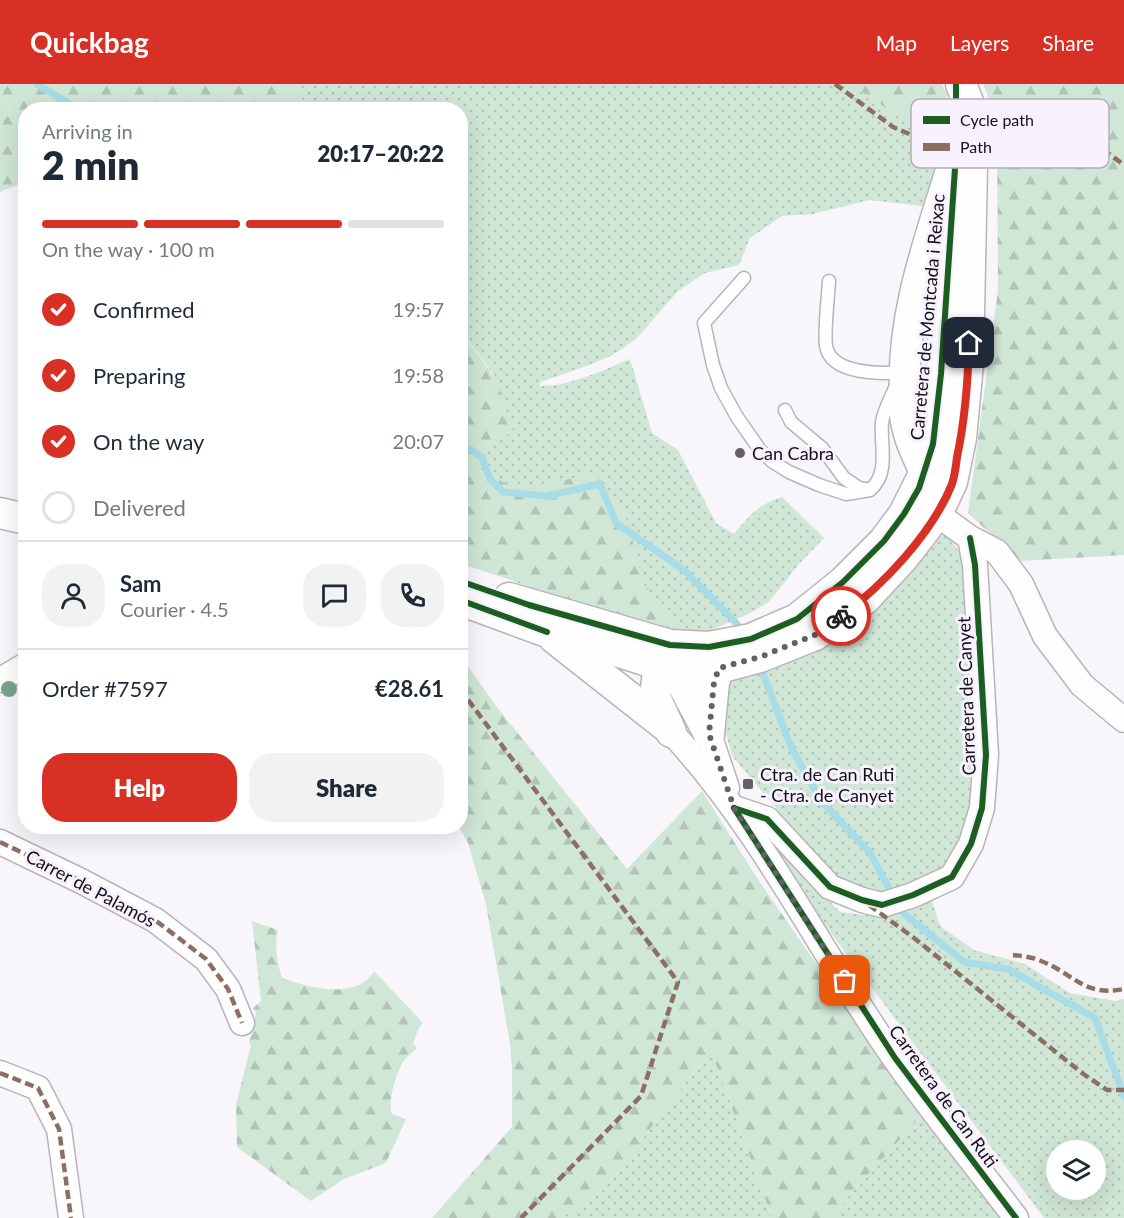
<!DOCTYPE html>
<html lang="en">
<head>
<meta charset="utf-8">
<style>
  :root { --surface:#fff; --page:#f2f2f3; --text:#1f2937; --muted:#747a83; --line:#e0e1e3; --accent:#d93025 }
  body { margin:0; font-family:Lato,sans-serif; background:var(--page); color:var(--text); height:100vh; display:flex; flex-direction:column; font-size:22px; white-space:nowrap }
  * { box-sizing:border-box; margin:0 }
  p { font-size:20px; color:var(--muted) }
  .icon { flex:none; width:33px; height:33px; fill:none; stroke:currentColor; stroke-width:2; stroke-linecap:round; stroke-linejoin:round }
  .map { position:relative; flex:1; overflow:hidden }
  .panel { position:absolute; left:18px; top:18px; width:450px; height:732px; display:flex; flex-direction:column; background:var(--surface); border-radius:24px; box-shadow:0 6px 24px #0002 }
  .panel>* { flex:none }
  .tools { position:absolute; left:1046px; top:1056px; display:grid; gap:12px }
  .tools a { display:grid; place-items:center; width:60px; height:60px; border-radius:50%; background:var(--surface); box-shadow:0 6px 24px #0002; font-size:30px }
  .pin { position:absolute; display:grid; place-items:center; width:51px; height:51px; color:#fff; margin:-26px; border-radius:12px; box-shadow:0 3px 9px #0006 }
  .courier { position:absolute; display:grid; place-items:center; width:60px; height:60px; margin:-30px; border:4px solid #d93025; border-radius:50%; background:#fff; color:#222; box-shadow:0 2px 8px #0007 }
  .summary em { font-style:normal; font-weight:800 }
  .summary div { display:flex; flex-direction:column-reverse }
  .summary { display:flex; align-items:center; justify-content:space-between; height:102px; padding:0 24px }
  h1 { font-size:39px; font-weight:800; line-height:45px }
  .bar { display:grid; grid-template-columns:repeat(4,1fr); gap:9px 6px; align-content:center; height:72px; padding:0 24px }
  .bar i { height:8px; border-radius:4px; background:var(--line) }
  .bar .active { background:var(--accent) }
  .bar p { grid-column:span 4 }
  .line { display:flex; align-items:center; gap:15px; padding:0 24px; border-top:2px solid var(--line) }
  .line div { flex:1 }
  .round { display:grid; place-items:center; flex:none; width:63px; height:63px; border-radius:24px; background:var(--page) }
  ol { padding:0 24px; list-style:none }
  li { display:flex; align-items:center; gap:18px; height:66px }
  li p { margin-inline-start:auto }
  li .icon { padding:6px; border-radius:50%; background:var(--accent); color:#fff; stroke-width:4 }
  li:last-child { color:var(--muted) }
  li i { width:33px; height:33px; border:3px solid var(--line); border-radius:50% }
  .cta { display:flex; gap:12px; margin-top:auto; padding:12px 24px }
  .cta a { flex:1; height:69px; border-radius:24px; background:var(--accent); color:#fff; font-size:24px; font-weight:800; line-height:69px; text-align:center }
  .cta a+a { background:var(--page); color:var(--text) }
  header { display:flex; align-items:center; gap:36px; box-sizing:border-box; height:84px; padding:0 30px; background:var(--accent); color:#fff }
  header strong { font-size:28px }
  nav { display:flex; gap:33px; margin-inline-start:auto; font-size:21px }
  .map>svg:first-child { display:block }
  .grass { fill:url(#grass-dots); fill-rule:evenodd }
  .forest { fill:url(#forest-firs) }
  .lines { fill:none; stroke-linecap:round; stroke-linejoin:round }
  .stream { stroke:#a8dce6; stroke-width:7 }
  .service-casing { stroke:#b7b4ba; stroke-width:15 }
  .minor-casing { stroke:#b7b4ba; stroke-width:27 }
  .tertiary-casing { stroke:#b7b4ba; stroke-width:33 }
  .service { stroke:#fefefe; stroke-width:12 }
  .minor { stroke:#fefefe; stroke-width:24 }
  .tertiary { stroke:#fefefe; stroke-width:30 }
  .quiet { stroke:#8d6e63; stroke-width:4.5; stroke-dasharray:9 4.5; stroke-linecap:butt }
  .cycleway-casing { stroke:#f8f2fe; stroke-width:10 }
  .cycleway { stroke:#1b5e20; stroke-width:6 }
  .tree { fill:#7aa38b }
  .done { stroke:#636067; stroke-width:6; stroke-dasharray:0 10.8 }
  .route { stroke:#d93025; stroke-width:8 }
  .poi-dot { fill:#636067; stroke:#f8f2fe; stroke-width:2 }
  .labels { text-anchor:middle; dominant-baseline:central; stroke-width:6; stroke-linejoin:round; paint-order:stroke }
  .street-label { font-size:18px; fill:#131017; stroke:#f8f2fe }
  .poi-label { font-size:18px; fill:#131017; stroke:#f8f2fe; text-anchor:start }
  .key { fill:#f8f2fe; stroke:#b3aeb9; stroke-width:1.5 }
  .key-label { font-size:16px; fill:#131017 }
</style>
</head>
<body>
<header>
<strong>Quickbag</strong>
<nav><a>Map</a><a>Layers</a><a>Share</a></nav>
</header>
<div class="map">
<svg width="1124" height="1134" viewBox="0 0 1124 1134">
  <defs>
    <pattern id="grass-dots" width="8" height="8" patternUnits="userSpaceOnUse" patternTransform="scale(1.5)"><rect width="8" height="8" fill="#d0e6d6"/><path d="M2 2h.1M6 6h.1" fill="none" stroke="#b2c4b7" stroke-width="1.8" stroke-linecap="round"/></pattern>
    <pattern id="forest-firs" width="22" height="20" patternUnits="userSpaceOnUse" patternTransform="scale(1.5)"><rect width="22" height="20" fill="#d0e6d6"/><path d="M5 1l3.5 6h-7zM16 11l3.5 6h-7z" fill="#b2c4b7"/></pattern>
  </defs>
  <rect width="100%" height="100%" fill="#f8f5fb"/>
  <!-- grass -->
  <g class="grass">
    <path d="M293,0h557l78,52 21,2 -18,69 -62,-7 -56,14 -31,2 -32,22 -11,27 -34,8 -27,18 -42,48 -23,16 -24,10 -48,17 -2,4c30,1 62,-15 91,-27l22,74 26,17 38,73 18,11c15,-18 25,-30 48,-37l42,41 -25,26 -30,38 -21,12 -50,22 -21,-2 -216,-107 34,-151 -34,-45 -1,-221 -153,-1z"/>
    <polygon points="943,451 947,451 960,469 971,540 972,696 969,742 957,769 938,786 914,804 877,817 843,803 732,672 723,638 726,597"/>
    <path d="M771,758l69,70 23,3 38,-4 31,-11 8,26 34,24 51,14 45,29 45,8 9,-2v219h-80l-219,-293zM1056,1066h39v40h-39z"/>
    <polygon points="711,966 772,1134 561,1134 603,1106"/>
    <polygon points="921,1032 1001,1134 833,1134 847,1114"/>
  </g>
  <!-- forest -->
  <g class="forest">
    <polygon points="0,0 293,0 307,25 26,26 25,98 0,108"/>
    <polygon points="850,0 942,0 947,11 949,54 928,52"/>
    <polygon points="983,0 1124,0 1124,471 1020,477 968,429 998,206 997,35"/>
    <polygon points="460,247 495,293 513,346 477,375 502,398 525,403 596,390 627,436 644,500 683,552 590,525 499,492 461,480"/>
    <polygon points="461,572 496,622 627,785 702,707 755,791 921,1032 847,1114 833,1134 772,1134 711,966 603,1106 561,1134 432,1134 512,1043 512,984 510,960 486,820 468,759 459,743"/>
    <path d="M252,837l26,9c-4,16 -1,32 4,48 25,10 77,22 92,-7l49,52 -4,5 -6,15 4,5c-3,3 -8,7 -11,10 -9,10 -19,44 -14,56l14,5 -20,44 -42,16 -33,22 -74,-54 -1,-42 15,-60 -2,-3 7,-29 -3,-5 8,-7z"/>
  </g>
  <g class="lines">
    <!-- stream -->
    <g class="stream">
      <polyline points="37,0 80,26"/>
      <polyline points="460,359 482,373 490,395 503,408 547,412 600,400 616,439 684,486 737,540 742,549"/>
      <polyline points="759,579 791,663 821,717 870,769 902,828 964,878 1008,885 1095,934 1124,1012"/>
    </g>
    <defs>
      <g id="service">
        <polyline points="744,194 704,239 713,281 721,304 737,333 760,366 773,378 789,388 819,401 846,410 870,406"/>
        <path d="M829,197c-1,17 -5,50 -3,65 5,29 56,28 78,26"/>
        <path d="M785,326l6,12 31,26 22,30 15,10 11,2c20,-17 10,-44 12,-68 2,-12 9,-25 14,-36"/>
      </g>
      <g id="minor">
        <polyline points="937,430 970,454 997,468 1021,500 1045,552 1082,601 1124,636"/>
        <polyline points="0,596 26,581"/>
        <path d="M671,648c91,97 148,219 224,327 38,54 81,106 121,159"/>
        <polyline points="709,650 727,704"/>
        <polyline points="734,724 767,735 830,803 862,816 882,821 913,811 952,793 971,760 982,724 986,671 975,481 970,454"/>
        <polyline points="0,758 81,797 155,836 206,875 228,905 242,939"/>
        <polyline points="0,989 38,1004 59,1045 71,1134"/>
      </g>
      <g id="tertiary">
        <path d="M925,388c-8,-17 -16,-33 -19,-51 -2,-9 -1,-19 -1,-28 -4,-82 28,-162 51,-239"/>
        <polyline points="0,429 26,435"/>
        <polyline points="509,514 670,561 709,563 751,555 797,535 843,498 884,457 904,430 925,388 933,360 941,290 952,123"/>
        <polyline points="460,516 547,548 598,561 672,585 719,584 760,573 815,551 865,515 903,474 937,430 952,398 961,354 968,280 973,31 961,0"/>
        <polyline points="554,554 667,643"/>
        <polyline points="662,574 681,597 709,650"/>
        <polyline points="671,648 655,613 657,595 684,577"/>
        <polyline points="709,650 714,598 719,584"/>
      </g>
    </defs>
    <!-- service casing -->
    <use href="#service" class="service-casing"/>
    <!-- minor casing -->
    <use href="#minor" class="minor-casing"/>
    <!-- tertiary casing -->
    <use href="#tertiary" class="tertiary-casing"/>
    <!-- service -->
    <use href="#service" class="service"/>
    <!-- minor -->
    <use href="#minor" class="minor"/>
    <!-- tertiary -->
    <use href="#tertiary" class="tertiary"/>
    <!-- quiet -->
    <g class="quiet">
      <polyline points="835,0 893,43 956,70"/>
      <polyline points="973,31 1069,50 1108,69 1124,81"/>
      <polyline points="460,605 678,898 641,1012 521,1134"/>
      <polyline points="0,758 81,797 155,836 206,875 228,905 242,939"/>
      <polyline points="869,821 914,854 1082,989 1107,1006 1124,1006"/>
      <path d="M1013,871c9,1 20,2 28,6 34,13 42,36 83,28"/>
      <polyline points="0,989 38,1004 59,1045 71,1134"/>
    </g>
    <defs>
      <g id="cycleway">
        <polyline points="460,497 529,521 670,561 709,563 751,555 797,535 843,498 884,457 904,430 919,404 933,360 941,290 956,70 956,0"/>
        <polyline points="460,516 547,548"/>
        <polyline points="734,724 767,735 830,803 862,816 882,821 913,811 952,793 971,760 982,724 986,671 975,481 970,454"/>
        <polyline points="734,724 895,974 1016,1134"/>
      </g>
    </defs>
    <!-- cycleway casing -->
    <use href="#cycleway" class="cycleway-casing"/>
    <!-- cycleway -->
    <use href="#cycleway" class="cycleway"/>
  </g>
  <!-- trees -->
  <circle class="tree" cx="9" cy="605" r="8"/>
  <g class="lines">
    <!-- done -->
    <polyline class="done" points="841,532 815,551 760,573 719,584 714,598 709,650 734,724 845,897"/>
    <!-- route -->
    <path class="route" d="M841,532c42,-30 92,-84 111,-132 3,-9 4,-19 5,-27 8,-37 11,-76 12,-114"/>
  </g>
  <!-- markers -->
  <g class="poi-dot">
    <circle cx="740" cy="369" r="6"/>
    <rect x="742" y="694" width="12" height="12" rx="3"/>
  </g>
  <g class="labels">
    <!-- street labels -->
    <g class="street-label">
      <text transform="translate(927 233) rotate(-85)">Carretera de Montcada i Reixac</text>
      <text transform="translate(966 612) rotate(-92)">Carretera de Canyet</text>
      <text transform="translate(91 804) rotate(28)">Carrer de Palamós</text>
      <text transform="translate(944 1012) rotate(54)">Carretera de Can Ruti</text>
    </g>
    <!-- poi labels -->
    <g class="poi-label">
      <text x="752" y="369">Can Cabra</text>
      <text x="760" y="690">Ctra. de Can Ruti<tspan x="760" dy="21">- Ctra. de Canyet</tspan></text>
    </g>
  </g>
  <!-- legend -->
  <rect x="911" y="15" width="198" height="69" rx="9" class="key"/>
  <rect x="923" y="32" width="27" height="8" fill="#1b5e20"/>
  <rect x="923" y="59" width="27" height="8" fill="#8d6e63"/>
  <g class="key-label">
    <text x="960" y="42">Cycle path</text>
    <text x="960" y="69">Path</text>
  </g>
</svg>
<div class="tools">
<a><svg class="icon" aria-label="layers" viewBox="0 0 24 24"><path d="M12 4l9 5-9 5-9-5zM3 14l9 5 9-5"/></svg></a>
</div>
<div class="pin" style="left:845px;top:897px;background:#ea580c"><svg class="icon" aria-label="bag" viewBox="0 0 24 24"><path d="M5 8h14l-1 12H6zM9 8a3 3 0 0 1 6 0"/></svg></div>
<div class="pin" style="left:969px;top:259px;background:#1f2937"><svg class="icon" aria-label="home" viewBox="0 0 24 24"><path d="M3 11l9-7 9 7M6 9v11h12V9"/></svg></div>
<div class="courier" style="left:841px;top:532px"><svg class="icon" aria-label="bike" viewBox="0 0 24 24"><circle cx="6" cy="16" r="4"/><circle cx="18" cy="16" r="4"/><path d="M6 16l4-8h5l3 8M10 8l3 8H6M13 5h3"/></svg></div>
<section class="panel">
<div class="summary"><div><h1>2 min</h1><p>Arriving in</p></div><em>20:17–20:22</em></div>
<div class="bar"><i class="active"></i><i class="active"></i><i class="active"></i><i></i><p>On the way · 100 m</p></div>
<ol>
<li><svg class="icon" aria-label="check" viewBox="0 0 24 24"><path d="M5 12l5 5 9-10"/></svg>Confirmed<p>19:57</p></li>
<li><svg class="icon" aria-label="check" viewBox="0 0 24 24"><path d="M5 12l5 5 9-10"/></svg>Preparing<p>19:58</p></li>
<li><svg class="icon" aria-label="check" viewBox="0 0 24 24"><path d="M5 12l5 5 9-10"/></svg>On the way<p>20:07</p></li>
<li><i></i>Delivered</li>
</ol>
<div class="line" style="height:108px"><a class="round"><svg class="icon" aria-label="person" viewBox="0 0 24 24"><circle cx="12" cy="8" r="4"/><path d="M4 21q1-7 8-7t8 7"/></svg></a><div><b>Sam</b><p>Courier · 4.5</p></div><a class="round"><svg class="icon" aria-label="chat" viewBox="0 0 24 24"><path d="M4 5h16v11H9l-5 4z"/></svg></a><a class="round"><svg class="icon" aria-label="phone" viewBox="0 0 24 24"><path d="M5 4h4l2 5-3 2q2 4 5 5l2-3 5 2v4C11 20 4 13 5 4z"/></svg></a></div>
<div class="line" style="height:78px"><div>Order #7597</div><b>€28.61</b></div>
<div class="cta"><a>Help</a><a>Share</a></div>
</section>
</div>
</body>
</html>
